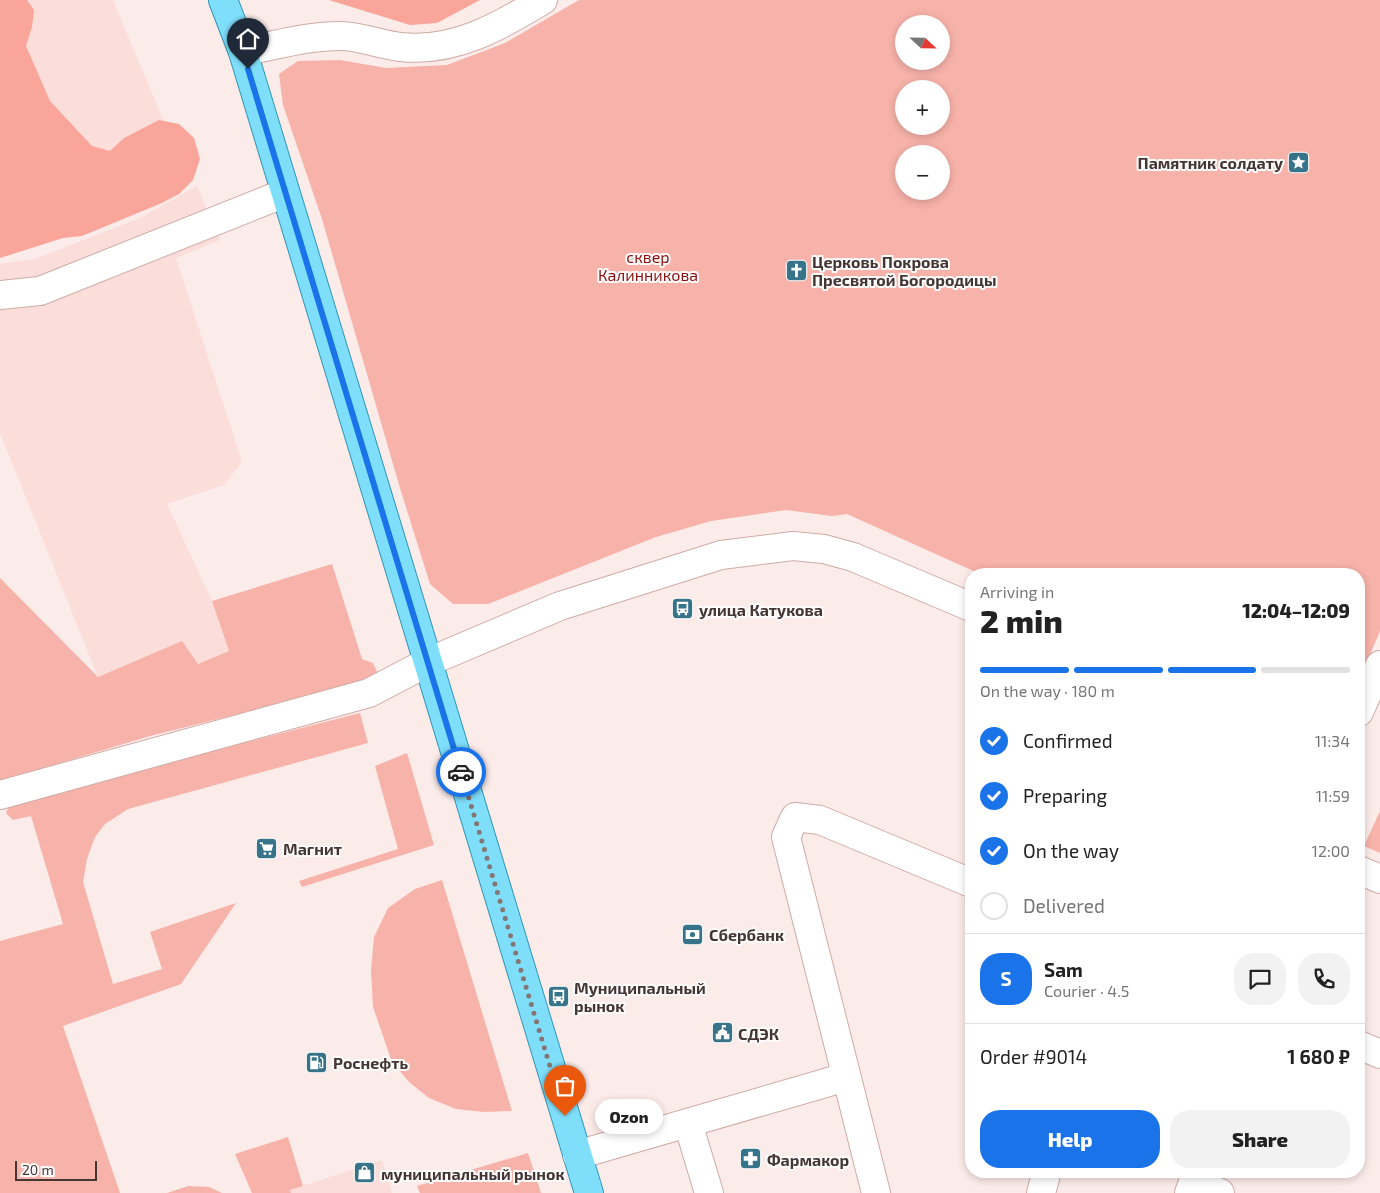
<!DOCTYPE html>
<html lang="en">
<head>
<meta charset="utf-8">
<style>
  :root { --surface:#fff; --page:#f2f2f2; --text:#222; --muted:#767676; --line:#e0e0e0; --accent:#1a73e8 }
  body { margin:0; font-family:"Exo 2",sans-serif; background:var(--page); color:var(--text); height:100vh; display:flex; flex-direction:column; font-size:19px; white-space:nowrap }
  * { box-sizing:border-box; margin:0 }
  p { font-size:16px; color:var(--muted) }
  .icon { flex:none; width:28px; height:28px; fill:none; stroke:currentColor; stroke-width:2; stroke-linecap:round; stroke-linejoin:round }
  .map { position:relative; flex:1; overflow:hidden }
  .side { position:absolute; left:965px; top:568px; width:400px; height:610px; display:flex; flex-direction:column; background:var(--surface); border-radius:20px; box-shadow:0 2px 8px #0003 }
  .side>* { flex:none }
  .needle { width:32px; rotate:112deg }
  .controls { position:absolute; left:895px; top:15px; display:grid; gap:10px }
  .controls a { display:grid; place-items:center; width:55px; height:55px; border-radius:50%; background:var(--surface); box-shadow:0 2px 8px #0003; font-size:25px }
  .scale { position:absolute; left:15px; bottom:12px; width:82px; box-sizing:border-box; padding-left:5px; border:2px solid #453634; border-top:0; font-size:14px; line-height:18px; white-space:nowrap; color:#453634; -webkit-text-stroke:4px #fcfcfc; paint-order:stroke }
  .pin { position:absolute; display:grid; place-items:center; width:42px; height:42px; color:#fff; margin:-51px -21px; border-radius:50% 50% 50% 0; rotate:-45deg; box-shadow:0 0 5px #0007 }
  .pin .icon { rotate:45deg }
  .courier { position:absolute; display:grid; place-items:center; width:50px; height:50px; margin:-25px; border:4px solid #1a73e8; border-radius:50%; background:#fff; color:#222; box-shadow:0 1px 6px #0007 }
  .bubble { position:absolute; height:35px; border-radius:18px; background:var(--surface); box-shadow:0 2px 8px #0003; font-size:16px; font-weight:800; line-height:35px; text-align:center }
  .headline em { font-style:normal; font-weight:800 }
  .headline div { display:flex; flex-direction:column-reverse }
  .headline { display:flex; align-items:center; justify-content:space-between; height:85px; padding:0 15px }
  h1 { font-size:32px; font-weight:800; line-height:38px }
  .bar { display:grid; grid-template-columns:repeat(4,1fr); gap:8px 5px; align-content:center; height:60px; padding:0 15px }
  .bar i { height:6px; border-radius:4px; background:var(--line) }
  .bar .current { background:var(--accent) }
  .bar p { grid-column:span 4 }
  .line { display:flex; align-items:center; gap:12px; padding:0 15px; border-top:1px solid var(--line) }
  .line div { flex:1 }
  .round { display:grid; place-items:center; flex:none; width:52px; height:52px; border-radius:20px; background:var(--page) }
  ol { padding:0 15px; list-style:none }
  li { display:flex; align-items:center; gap:15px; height:55px }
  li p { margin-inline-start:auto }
  li .icon { padding:5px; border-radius:50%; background:var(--accent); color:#fff; stroke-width:4 }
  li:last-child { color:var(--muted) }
  li i { width:28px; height:28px; border:2px solid var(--line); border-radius:50% }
  .cta { display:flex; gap:10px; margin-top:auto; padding:10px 15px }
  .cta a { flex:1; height:58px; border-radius:20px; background:var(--accent); color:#fff; font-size:20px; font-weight:800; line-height:58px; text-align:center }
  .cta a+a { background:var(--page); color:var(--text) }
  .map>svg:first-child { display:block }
  .built { fill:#fbdeda }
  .green { fill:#f7b2a9; fill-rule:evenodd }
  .forest { fill:#f9a59a }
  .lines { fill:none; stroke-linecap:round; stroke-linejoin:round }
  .minor-casing { stroke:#d0aba6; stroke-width:30 }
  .major-casing { stroke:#3396b4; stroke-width:30 }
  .minor { stroke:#fff; stroke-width:28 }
  .major { stroke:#7fdffb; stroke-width:28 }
  .done { stroke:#857573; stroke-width:5; stroke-dasharray:0 9 }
  .route { stroke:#1a73e8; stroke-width:6 }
  .labels { text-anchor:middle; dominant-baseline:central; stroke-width:4; stroke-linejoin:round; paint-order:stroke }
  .poi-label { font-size:16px; font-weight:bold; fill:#453634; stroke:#fcfcfc; text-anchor:start }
  .park-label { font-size:16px; fill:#8c1010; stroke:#fcfcfc }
</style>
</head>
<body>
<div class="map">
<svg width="1380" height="1193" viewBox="0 0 1380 1193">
  <rect width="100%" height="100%" fill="#fbebe9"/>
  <!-- built -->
  <g class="built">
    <polygon points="0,0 113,0 179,158 0,200"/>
    <polygon points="197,186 220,240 176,258 242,462 224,485 167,504 212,601 229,651 198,664 182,641 98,677 0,433 0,264 35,259 140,218"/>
    <polygon points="382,1160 392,1193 291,1193 290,1190"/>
  </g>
  <!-- green -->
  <g class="green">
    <path d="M579,0h801v631l-21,49v-106h-379l-133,-60 -15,2 -46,-6 -75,11 -55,16 -168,67h-35l-23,-20 -30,-96 -78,-269 -39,-114 -4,-31 19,-13 42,-1 46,8 61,-3 58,-22zM904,24h37v37h-37zM904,89h37v37h-37zM904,154h37v37h-37z"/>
    <polygon points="332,564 362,659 373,663 377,672 374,680 150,736 0,781 0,578 98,677 182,641 198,664 229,651 212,601"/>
    <polygon points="360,713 368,743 128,809 105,824 95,837 87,859 83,882 113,984 162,969 150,932 236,903 181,984 63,1026 120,1193 0,1193 0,941 63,924 31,816 13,820 6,813 10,803"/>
    <polygon points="407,753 434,845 302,887 299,881 398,849 375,766"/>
    <polygon points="1380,811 1380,853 1364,846"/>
    <polygon points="442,880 512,1111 484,1112 456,1109 429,1098 409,1082 392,1062 373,1007 371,971 374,937 388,908 415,889"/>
    <polygon points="288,1137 303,1186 290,1190 291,1193 252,1193 235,1154"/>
    <polygon points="528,1153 541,1193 420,1193 417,1186"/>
    <polygon points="188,1186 209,1187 222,1193 167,1193"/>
  </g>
  <!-- forest -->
  <g class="forest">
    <polygon points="0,0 27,0 34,10 32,27 26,46 50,101 92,146 110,151 124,138 159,120 179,124 194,138 200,159 193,180 179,194 162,203 82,236 63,238 0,258"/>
    <polygon points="329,0 480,0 437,23 410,25"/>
  </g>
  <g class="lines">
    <defs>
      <g id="minor">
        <path d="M243,52c32,-7 65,-16 98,-16 19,0 40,9 60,11 53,6 99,-21 142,-47"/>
        <polyline points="0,295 40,291 285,193"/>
        <polyline points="1359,712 1380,665"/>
        <polyline points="0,795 369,693 428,662 560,606 721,555 793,546 824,549 853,557 971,607"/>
        <polyline points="1359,870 1380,879"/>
        <polyline points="1359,1045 1380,1054"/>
        <polyline points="688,1123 709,1193"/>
        <polyline points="577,1155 846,1077"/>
        <polyline points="876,1193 786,837 795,817 820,820 971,883"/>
        <polyline points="1041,1193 1047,1171"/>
        <polyline points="1189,1193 1193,1182 1220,1193"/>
      </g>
      <polyline id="major" points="223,0 243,52 589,1193"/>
    </defs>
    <!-- minor casing -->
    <use href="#minor" class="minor-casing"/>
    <!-- major casing -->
    <use href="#major" class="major-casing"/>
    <!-- minor -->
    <use href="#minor" class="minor"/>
    <!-- major -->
    <use href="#major" class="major"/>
  </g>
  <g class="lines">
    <!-- done -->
    <polyline class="done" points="461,772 565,1116"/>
    <!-- route -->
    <polyline class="route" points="248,69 461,772"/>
  </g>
  <!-- icons -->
  <defs>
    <symbol id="sight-square" viewBox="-11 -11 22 22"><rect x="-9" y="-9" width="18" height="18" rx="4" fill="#37748a" stroke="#fcfcfc"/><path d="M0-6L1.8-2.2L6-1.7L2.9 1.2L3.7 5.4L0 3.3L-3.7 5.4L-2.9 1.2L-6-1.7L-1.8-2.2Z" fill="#fff"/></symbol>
    <symbol id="church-square" viewBox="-11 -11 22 22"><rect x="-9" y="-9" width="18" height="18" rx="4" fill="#37748a" stroke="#fcfcfc"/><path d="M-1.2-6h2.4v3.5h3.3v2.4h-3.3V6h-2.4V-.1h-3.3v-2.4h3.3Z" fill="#fff"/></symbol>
    <symbol id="bus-square" viewBox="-11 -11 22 22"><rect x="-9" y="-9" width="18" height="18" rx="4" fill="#37748a" stroke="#fcfcfc"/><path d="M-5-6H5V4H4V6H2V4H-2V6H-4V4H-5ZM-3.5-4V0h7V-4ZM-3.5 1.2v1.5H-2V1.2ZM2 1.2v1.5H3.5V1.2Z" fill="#fff"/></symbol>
    <symbol id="supermarket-square" viewBox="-11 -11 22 22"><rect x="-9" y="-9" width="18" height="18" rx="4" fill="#37748a" stroke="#fcfcfc"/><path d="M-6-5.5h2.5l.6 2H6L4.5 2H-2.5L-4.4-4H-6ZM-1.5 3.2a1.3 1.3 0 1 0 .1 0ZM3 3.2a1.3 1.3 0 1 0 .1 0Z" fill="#fff"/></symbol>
    <symbol id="bank-square" viewBox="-11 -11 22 22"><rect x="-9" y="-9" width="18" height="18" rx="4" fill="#37748a" stroke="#fcfcfc"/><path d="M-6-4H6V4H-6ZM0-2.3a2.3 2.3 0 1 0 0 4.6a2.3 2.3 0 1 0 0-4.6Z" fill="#fff"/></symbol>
    <symbol id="civic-square" viewBox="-11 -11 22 22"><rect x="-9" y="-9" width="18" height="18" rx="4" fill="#37748a" stroke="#fcfcfc"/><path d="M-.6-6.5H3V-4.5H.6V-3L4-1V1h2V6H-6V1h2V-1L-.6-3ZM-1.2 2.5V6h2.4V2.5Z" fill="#fff"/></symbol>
    <symbol id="fuel-square" viewBox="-11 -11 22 22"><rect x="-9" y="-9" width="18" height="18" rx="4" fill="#37748a" stroke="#fcfcfc"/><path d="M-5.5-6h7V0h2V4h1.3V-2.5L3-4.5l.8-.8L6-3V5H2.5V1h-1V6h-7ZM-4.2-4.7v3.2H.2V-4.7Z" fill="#fff"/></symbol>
    <symbol id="pharmacy-square" viewBox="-11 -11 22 22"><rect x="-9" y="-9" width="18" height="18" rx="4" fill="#37748a" stroke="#fcfcfc"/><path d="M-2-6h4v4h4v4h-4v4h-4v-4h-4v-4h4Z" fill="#fff"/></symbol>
    <symbol id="shop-square" viewBox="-11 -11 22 22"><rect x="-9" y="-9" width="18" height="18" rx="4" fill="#37748a" stroke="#fcfcfc"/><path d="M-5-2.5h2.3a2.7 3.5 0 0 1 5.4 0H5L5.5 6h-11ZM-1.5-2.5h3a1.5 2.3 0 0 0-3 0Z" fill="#fff"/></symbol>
  </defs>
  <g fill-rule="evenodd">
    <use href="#sight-square" x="1286" y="150" width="25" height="25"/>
    <use href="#church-square" x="784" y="258" width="25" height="25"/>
    <use href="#bus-square" x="670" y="596" width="25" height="25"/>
    <use href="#supermarket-square" x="254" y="836" width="25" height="25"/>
    <use href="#bank-square" x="680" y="922" width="25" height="25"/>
    <use href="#bus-square" x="546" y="984" width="25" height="25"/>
    <use href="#civic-square" x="710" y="1020" width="25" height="25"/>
    <use href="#fuel-square" x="304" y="1050" width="25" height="25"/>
    <use href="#pharmacy-square" x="738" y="1146" width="25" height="25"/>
    <use href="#shop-square" x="352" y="1160" width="25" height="25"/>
  </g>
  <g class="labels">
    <!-- poi labels -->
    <g class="poi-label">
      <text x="1283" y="162" text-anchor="end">Памятник солдату</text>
      <text x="812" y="261">Церковь Покрова<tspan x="812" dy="18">Пресвятой Богородицы</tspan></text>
      <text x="699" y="609">улица Катукова</text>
      <text x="283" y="848">Магнит</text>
      <text x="709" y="934">Сбербанк</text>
      <text x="574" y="987">Муниципальный<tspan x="574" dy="18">рынок</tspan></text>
      <text x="738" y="1033">СДЭК</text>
      <text x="333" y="1062">Роснефть</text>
      <text x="767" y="1159">Фармакор</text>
      <text x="381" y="1173">муниципальный рынок</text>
    </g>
    <!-- park labels -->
    <g class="park-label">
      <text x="648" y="256">сквер<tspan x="648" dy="18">Калинникова</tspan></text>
    </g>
  </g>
</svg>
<div class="controls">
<a><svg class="needle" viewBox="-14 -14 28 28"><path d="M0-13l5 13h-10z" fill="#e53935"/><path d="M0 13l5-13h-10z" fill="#767676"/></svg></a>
<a>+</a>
<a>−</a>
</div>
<div class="scale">20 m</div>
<div class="pin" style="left:565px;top:1116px;background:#ea580c"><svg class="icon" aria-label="bag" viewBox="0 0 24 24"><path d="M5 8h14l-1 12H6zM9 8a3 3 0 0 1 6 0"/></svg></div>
<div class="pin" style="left:248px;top:69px;background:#1f2937"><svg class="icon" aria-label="home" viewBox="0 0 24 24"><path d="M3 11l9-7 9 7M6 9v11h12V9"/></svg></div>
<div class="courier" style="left:461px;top:772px"><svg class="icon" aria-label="car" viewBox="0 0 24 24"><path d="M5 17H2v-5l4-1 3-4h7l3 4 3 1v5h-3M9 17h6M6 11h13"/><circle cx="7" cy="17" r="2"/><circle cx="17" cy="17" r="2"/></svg></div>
<div class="bubble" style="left:595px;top:1099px;width:68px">Ozon</div>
<section class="side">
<div class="headline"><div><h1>2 min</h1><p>Arriving in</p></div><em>12:04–12:09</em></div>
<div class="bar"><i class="current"></i><i class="current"></i><i class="current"></i><i></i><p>On the way · 180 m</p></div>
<ol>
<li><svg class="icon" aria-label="check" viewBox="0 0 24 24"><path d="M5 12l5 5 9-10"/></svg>Confirmed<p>11:34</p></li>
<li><svg class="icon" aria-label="check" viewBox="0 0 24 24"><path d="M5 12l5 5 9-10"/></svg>Preparing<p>11:59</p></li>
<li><svg class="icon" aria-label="check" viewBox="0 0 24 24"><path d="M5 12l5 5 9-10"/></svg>On the way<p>12:00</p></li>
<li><i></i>Delivered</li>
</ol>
<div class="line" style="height:90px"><b class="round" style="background:var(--accent);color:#fff">S</b><div><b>Sam</b><p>Courier · 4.5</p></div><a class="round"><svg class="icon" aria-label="chat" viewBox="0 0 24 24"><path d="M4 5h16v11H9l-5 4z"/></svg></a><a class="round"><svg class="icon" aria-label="phone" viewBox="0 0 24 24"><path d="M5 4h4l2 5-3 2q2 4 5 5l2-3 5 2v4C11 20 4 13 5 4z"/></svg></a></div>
<div class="line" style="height:65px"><div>Order #9014</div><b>1 680 ₽</b></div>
<div class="cta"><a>Help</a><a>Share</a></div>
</section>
</div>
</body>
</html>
